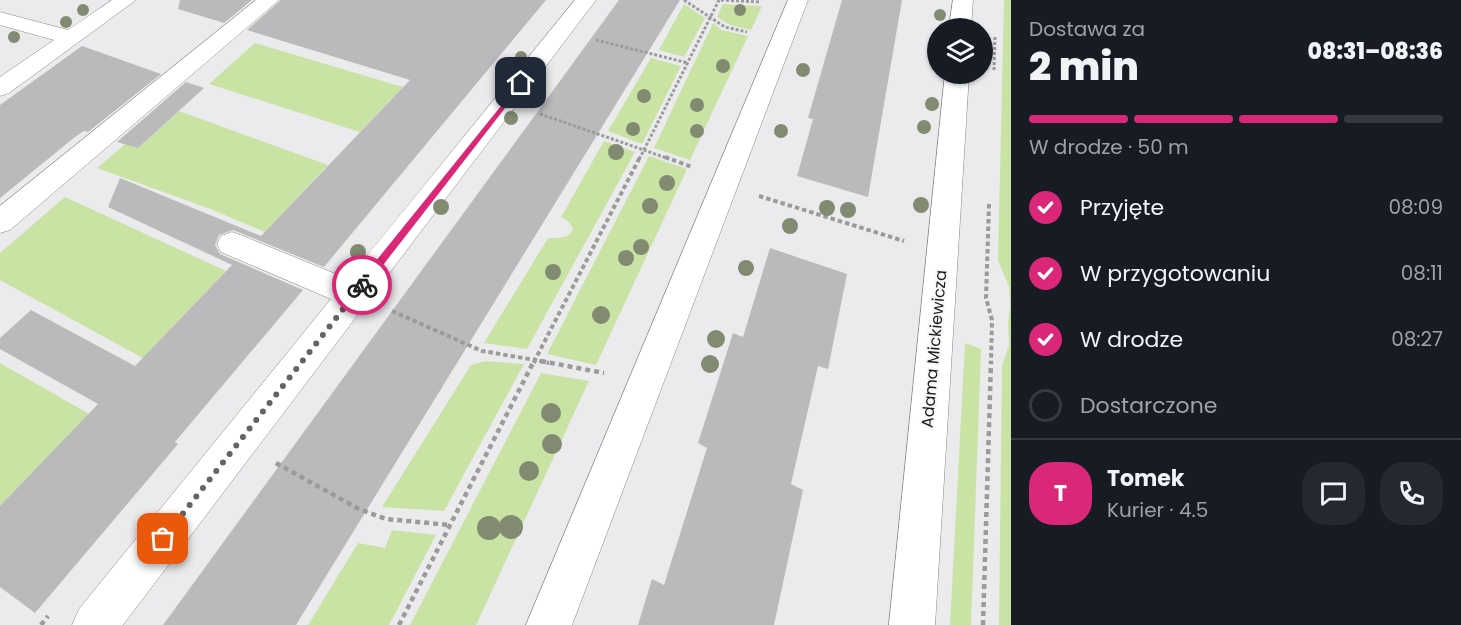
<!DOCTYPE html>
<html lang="pl">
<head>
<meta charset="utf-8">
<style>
  :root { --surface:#171b24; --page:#242831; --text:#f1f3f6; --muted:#9ea1a6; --line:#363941; --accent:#db2777 }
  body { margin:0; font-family:Poppins,sans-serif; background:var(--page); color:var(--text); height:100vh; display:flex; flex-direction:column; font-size:22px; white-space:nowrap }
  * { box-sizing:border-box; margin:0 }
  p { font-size:20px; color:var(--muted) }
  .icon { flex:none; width:33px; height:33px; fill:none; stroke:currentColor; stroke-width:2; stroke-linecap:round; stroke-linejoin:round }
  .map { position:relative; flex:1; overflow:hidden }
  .side { display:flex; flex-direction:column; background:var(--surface); width:450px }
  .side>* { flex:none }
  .buttons { position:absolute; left:927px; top:18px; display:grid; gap:12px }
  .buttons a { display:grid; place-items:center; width:66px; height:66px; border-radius:50%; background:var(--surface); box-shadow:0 2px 4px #0004; font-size:30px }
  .pin { position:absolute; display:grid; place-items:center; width:51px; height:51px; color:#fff; margin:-26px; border-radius:12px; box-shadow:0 3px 9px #0006 }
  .courier { position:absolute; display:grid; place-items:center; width:60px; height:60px; margin:-30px; border:4px solid #db2777; border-radius:50%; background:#fff; color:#222; box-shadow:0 2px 8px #0007 }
  .headline em { font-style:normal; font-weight:800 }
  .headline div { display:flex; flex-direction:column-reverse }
  .headline { display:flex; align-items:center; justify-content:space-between; height:102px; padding:0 18px }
  h1 { font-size:39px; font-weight:800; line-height:45px }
  .bar { display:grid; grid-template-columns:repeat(4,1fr); gap:9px 6px; align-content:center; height:72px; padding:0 18px }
  .bar i { height:8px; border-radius:4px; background:var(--line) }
  .bar .selected { background:var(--accent) }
  .bar p { grid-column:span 4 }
  .line { display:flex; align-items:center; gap:15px; padding:0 18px; border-top:2px solid var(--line) }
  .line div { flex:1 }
  .round { display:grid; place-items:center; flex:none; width:63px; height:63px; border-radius:24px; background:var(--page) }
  ol { padding:0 18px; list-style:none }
  li { display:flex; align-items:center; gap:18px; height:66px }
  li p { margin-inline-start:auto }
  li .icon { padding:6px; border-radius:50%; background:var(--accent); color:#fff; stroke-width:4 }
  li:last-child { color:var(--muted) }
  li i { width:33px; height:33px; border:3px solid var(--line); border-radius:50% }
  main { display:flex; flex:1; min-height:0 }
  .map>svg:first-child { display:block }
  .green { fill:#c9e3a4 }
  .building { fill:#bab9bc }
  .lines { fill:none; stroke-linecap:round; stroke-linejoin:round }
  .minor-casing { stroke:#868688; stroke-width:1 }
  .path-far2 { stroke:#9b9b9d; stroke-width:3; stroke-dasharray:3 2; stroke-linecap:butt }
  .path-far1 { stroke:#9b9b9d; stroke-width:4; stroke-dasharray:4.5 3; stroke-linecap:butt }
  .path { stroke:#9b9b9d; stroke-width:4.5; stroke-dasharray:5 4; stroke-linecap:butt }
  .minor { fill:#fff; fill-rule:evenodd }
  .tree { fill:#828b72 }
  .route { fill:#db2777 }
  .done { stroke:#646466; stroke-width:6; stroke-dasharray:0 10.8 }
  .labels { text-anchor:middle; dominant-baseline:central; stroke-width:4.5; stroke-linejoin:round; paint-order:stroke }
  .street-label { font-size:16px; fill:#1b1b1c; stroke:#f8f8fb }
</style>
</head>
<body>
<main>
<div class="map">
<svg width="1011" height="625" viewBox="0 0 1011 625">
  <rect width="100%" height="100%" fill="#ebebee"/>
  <!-- green -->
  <g class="green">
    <polygon points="1004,0 1011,0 1011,625 999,625 1002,365 1009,345 1008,323 1010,305 1009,287 998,260"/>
    <polygon points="684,4 705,18 684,57 659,50"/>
    <polygon points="723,4 762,6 751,30 730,25 717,17"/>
    <polygon points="713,23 722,30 748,36 690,160 654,148"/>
    <polygon points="255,43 403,87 360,132 209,84"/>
    <polygon points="651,58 681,66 642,144 608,131"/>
    <polygon points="179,111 328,165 265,232 213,210 97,168 125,144 138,148"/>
    <path d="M604,141l31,11 -108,197 -43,-6 64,-105c10,0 21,1 25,-9l-4,-7 -8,-5z"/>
    <polygon points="649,156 687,169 596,365 547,354"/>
    <polygon points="65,197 226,271 143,358 0,280 0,253"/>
    <polygon points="965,343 981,349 971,625 950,625"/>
    <polygon points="486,361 524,364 444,511 382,507 471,365"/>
    <polygon points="0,363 89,414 0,506"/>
    <polygon points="541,373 589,381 476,625 410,625"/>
    <polygon points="392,530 436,535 389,625 308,625 358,543 385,548"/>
  </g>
  <!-- building -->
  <g class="building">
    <polygon points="180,0 252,0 224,23 178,9"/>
    <polygon points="281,0 546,0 324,267 233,230 219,235 215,245 220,254 303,290 175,442 178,444 35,613 0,587 0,506 98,404 0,349 0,338 31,310 135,366 232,265 108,207 120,178 261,236 410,80 247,30"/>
    <polygon points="619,0 680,0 296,625 163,625"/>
    <polygon points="842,0 902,0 868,197 797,176 813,119 808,118"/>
    <polygon points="82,46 161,74 88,132 84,131 75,137 0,198 0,105"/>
    <polygon points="186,82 204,88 138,148 117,142"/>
    <polygon points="770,248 847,274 828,369 818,366 791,484 803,490 774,625 638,625 652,579 664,585 707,448 698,443 733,333 743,337"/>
  </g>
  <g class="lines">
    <defs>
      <g id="minor">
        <polygon points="112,0 136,0 9,93 0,96 0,77 54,40 0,25 0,12 68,30"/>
        <polygon points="256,0 279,0 10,230 0,233 0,206"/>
        <polygon points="575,0 596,0 123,625 72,625 79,609 331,299 221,252 217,244 221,236 232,232 243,236 348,279"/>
        <polygon points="788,0 808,0 572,625 526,625"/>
        <polygon points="953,0 973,0 971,28 949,28"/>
        <polygon points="945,74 969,74 935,625 889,625"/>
      </g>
    </defs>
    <!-- minor casing -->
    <use href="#minor" class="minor-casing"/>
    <!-- path-far2 -->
    <g class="path-far2">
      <polyline points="684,0 725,27 747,32"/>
      <polyline points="721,0 759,2"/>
      <polyline points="596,40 688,63"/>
      <polyline points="994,70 995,36"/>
      <polyline points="540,114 644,150 719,0"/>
      <polyline points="639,159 644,150 669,159"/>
    </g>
    <!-- path-far1 -->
    <g class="path-far1">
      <polyline points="665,157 692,167"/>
      <polyline points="759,196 904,241"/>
      <polyline points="989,204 986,298 992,320 991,363"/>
      <polyline points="392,311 482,351 535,360 640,157"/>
      <polyline points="534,363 535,360 549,363"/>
    </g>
    <!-- path -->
    <g class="path">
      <polyline points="541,361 604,373"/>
      <polyline points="276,463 359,509 386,519 450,525"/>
      <polyline points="41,625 48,616"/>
      <polyline points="399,625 534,361"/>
      <polyline points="983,625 991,361"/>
    </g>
    <!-- minor -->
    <use href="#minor" class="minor"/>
  </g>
  <!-- trees -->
  <g class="tree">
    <circle cx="83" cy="10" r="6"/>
    <circle cx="740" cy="10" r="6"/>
    <circle cx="940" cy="15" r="6"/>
    <circle cx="66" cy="22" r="6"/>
    <circle cx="14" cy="37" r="6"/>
    <circle cx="521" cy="57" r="6"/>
    <circle cx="723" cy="66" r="7"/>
    <circle cx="803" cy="70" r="7"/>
    <circle cx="644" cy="96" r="7"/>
    <circle cx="932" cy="104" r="7"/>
    <circle cx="697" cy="105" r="7"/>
    <circle cx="511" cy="118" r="7"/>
    <circle cx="924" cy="127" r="7"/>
    <circle cx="633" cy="129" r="7"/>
    <circle cx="697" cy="131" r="7"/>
    <circle cx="781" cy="131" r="7"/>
    <circle cx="616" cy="152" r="8"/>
    <circle cx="667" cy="183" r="8"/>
    <circle cx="921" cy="205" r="8"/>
    <circle cx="650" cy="206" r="8"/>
    <circle cx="441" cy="207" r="8"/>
    <circle cx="827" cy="208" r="8"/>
    <circle cx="848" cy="210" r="8"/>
    <circle cx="790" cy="226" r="8"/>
    <circle cx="641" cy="247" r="8"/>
    <circle cx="358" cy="252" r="8"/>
    <circle cx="626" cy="258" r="8"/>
    <circle cx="746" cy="268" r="8"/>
    <circle cx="553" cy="272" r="8"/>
    <circle cx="601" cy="315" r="9"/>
    <circle cx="716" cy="339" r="9"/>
    <circle cx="710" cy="364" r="9"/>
    <circle cx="551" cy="413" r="10"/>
    <circle cx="552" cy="444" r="10"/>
    <circle cx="529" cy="471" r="10"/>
    <circle cx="511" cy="527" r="12"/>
    <circle cx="489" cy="528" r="12"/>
  </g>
  <!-- route -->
  <polygon class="route" points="521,81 523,85 366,287 359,287 359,282"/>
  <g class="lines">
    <!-- done -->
    <polyline class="done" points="163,539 362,285"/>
  </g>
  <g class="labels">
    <!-- street labels -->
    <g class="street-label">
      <text transform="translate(934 349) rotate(-85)">Adama Mickiewicza</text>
    </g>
  </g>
</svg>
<div class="buttons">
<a><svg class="icon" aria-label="layers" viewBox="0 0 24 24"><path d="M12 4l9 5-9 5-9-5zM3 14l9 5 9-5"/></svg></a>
</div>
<div class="pin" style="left:163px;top:539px;background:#ea580c"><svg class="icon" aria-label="bag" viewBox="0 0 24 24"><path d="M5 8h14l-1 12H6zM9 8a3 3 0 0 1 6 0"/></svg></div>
<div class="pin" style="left:521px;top:83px;background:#1f2937"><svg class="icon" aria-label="home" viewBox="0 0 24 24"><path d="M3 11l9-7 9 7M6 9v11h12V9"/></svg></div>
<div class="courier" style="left:362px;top:285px"><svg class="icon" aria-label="bike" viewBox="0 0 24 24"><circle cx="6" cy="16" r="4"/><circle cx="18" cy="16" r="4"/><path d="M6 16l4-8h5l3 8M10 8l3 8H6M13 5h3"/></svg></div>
</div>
<section class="side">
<div class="headline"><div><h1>2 min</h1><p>Dostawa za</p></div><em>08:31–08:36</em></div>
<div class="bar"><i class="selected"></i><i class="selected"></i><i class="selected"></i><i></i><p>W drodze · 50 m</p></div>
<ol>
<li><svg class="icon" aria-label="check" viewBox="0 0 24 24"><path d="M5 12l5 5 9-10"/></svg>Przyjęte<p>08:09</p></li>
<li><svg class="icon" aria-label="check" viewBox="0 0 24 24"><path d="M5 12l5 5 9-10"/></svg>W przygotowaniu<p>08:11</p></li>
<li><svg class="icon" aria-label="check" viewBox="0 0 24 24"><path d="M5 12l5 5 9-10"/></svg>W drodze<p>08:27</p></li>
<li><i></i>Dostarczone</li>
</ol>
<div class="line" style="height:108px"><b class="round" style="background:var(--accent);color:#fff">T</b><div><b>Tomek</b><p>Kurier · 4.5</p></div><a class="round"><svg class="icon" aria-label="chat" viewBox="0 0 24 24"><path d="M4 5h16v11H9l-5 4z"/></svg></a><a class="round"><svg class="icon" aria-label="phone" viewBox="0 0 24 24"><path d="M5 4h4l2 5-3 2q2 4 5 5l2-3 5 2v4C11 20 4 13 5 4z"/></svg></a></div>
</section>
</main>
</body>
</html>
